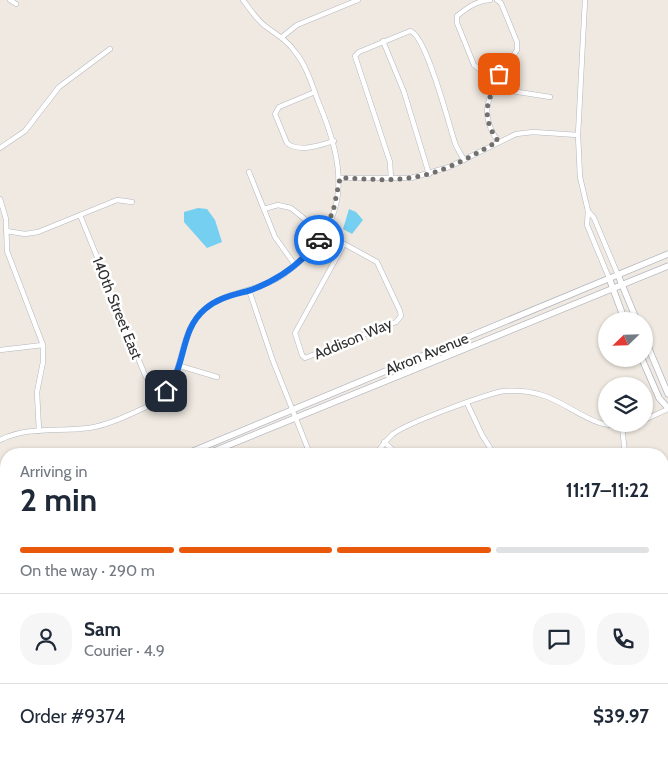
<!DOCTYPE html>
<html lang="en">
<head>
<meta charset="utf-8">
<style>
  :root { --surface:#fff; --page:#f6f6f7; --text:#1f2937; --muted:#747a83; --line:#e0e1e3; --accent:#ea580c }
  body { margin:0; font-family:Cabin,sans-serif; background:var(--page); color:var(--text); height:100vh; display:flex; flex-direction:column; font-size:19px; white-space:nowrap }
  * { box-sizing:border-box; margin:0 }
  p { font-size:16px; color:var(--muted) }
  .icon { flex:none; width:28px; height:28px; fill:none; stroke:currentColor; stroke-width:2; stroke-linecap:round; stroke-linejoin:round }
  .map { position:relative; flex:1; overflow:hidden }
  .details { position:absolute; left:0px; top:448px; width:669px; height:311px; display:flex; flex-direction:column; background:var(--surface); border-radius:20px 20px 0 0; box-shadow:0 1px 4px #0004 }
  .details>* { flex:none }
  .needle { width:32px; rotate:247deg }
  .fabs { position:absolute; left:598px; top:312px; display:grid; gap:10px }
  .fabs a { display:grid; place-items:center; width:55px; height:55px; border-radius:50%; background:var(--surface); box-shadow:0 1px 4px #0004; font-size:25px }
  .pin { position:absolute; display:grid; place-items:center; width:42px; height:42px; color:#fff; margin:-21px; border-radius:10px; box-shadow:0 2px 8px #0006 }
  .courier { position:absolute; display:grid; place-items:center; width:50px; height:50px; margin:-25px; border:4px solid #1a73e8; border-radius:50%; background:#fff; color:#222; box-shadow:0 1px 6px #0007 }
  .overview em { font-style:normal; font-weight:700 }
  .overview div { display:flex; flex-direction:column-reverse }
  .overview { display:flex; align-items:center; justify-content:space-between; height:85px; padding:0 20px }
  h1 { font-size:32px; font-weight:700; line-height:38px }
  .bar { display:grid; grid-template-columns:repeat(4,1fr); gap:8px 5px; align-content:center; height:60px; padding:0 20px }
  .bar i { height:6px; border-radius:4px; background:var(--line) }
  .bar .selected { background:var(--accent) }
  .bar p { grid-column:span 4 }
  .line { display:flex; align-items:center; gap:12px; padding:0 20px; border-top:1px solid var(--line) }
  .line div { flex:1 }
  .round { display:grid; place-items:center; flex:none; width:52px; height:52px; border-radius:20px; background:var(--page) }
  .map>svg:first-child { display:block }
  .education { fill:#f0e6d1 }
  .park { fill:url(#park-dots) }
  .water { fill:#75cff0 }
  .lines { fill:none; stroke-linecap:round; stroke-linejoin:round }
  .street-casing { stroke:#b4b7c1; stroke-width:5.5 }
  .secondary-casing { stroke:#b4b7c1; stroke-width:7 }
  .street { stroke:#fff; stroke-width:4.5 }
  .secondary { stroke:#fff; stroke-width:5.5 }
  .rail-casing { stroke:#a3a6b8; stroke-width:4 }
  .rail { stroke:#fff; stroke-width:2; stroke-dasharray:5.5; stroke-linecap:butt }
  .done { stroke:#726f6d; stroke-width:5; stroke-dasharray:0 9 }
  .route { stroke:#1a73e8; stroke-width:6 }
  .labels { text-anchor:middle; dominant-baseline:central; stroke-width:5; stroke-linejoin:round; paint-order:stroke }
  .street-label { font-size:15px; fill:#2e2e2e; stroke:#fff }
</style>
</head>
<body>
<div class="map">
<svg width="668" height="758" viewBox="0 0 668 758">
  <defs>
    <pattern id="park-dots" width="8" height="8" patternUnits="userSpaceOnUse" patternTransform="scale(1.25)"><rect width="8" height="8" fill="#b6e59e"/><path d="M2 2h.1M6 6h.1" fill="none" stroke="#9dc588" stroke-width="1.8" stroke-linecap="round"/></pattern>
  </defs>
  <rect width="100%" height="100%" fill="#efe9e1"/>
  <!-- education -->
  <polygon class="education" points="0,638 6,644 6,752 119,752 125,758 0,758"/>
  <!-- park -->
  <polygon class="park" points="668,605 668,758 647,758 645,753 662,752 662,618"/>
  <!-- water -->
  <g class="water">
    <polygon points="198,208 207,209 215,220 222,242 207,248 184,222 184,212"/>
    <polygon points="349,209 356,212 363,220 352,234 343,229"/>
    <polygon points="663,675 668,676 668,727 663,730"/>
  </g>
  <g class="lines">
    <defs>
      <g id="street">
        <polyline points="10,0 16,4"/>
        <path d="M490,0c-14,1 -23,8 -33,16v7l17,42 17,14"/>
        <polyline points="497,0 501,3 517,42 517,50 501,74"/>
        <polyline points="585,0 578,135 580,177 588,211 587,225 609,278"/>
        <polyline points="282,37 297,25 358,0"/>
        <polyline points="383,41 404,92 429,174"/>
        <circle cx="499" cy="82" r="9"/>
        <polyline points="506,87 512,91 550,97"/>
        <path d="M494,90c-11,16 -8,35 4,51"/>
        <path d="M315,92l-36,15 -4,7 12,29c12,10 34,2 47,-2"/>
        <polyline points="0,148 25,131 59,87 110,49"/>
        <polyline points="249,172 275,237 295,265"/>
        <polyline points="340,178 411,178 449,167 516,134 533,132 578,135"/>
        <path d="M391,179l-1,-17 -35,-106 4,-4 51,-21c16,3 39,94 45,112 2,6 6,11 9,17"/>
        <polyline points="0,199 6,219 7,251 43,345 43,362 37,392 39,431"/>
        <polyline points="264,209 278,205 291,208 317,229 377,262 400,311 401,316 396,322 305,358 302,355 295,333 344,244"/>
        <polyline points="588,211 594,218 618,275"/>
        <polyline points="80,215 145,375 159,398"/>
        <polyline points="6,231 25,234 38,232 117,200 132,202"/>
        <polyline points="249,290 273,361 310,454"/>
        <polyline points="0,350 43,345"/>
        <polyline points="180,366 217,377"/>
        <polyline points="467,403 482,435 494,454"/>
        <polyline points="644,420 668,409"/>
        <polyline points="622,426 625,454"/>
        <path d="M0,440c28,-14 59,-8 89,-12 19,-3 40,-13 57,-21 45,-22 26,-69 58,-97 23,-20 55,-18 79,-35 69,-50 65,-103 35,-174 -6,-16 -11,-34 -22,-48 -9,-13 -19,-18 -31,-27 -9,-7 -15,-17 -22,-26"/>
        <polyline points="384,442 397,454"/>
        <path d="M376,454c5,-7 10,-14 17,-20 14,-11 93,-40 111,-43 13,-1 26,0 38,4 34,11 52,38 92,29"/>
        <polyline points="257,752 262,758"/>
        <polyline points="374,752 378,758"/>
        <polyline points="271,758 277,752"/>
        <polyline points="404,758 409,752"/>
      </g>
      <g id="secondary">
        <polyline points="618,275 637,321"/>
        <polyline points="609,278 625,321"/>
        <polyline points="644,337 668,394"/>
        <polyline points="642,359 659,398 668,408"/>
        <polyline points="186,454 668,254"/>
        <polyline points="207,454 668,266"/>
        <polyline points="0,532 6,530"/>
        <polyline points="0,539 6,536"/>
        <polyline points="662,590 668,577"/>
        <polyline points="634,752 636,758"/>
      </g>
    </defs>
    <!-- street casing -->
    <use href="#street" class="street-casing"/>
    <!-- secondary casing -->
    <use href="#secondary" class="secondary-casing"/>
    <!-- street -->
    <use href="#street" class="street"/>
    <!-- secondary -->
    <use href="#secondary" class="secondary"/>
    <defs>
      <g id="rail">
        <polyline points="0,615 6,621"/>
        <polyline points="141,752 147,758"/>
      </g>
    </defs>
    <!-- rail casing -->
    <use href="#rail" class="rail-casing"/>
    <!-- rail -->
    <use href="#rail" class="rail"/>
  </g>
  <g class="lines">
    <!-- done -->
    <path class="done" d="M319,240l14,-28 7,-34c20,0 41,3 61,1 36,-3 67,-20 97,-38 -12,-16 -15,-35 -4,-51l-4,-5v-6l9,-5"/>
    <!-- route -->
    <path class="route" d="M166,391c21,-25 13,-60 39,-82 14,-12 29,-14 46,-19 27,-10 50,-26 68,-50"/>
  </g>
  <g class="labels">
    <!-- street labels -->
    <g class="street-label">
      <text transform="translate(117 308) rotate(68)">140th Street East</text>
      <text transform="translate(353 339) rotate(-23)">Addison Way</text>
      <text transform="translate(427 354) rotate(-22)">Akron Avenue</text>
    </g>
  </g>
</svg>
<div class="fabs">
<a><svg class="needle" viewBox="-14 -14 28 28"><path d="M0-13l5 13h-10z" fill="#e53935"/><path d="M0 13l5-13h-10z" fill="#747a83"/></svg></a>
<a><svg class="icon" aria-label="layers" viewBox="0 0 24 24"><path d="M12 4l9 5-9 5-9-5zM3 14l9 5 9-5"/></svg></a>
</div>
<div class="pin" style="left:499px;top:74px;background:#ea580c"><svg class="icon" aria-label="bag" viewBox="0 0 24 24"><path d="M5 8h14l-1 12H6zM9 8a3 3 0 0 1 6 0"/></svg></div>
<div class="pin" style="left:166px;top:391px;background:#1f2937"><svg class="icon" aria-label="home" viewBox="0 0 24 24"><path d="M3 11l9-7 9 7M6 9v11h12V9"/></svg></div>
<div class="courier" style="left:319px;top:240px"><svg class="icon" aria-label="car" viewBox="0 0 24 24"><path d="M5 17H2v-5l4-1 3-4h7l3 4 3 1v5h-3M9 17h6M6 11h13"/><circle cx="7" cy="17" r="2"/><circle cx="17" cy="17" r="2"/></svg></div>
<section class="details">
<div class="overview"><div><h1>2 min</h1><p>Arriving in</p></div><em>11:17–11:22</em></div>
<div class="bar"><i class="selected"></i><i class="selected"></i><i class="selected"></i><i></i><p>On the way · 290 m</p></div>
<div class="line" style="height:90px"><a class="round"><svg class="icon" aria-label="person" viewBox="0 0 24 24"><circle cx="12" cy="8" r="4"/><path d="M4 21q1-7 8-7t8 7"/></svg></a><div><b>Sam</b><p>Courier · 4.9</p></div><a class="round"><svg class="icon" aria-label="chat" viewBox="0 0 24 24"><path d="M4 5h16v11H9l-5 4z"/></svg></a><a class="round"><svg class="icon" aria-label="phone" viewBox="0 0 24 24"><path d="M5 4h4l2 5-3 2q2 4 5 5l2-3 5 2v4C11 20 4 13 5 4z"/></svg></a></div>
<div class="line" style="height:65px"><div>Order #9374</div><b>$39.97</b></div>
</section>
</div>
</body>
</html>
